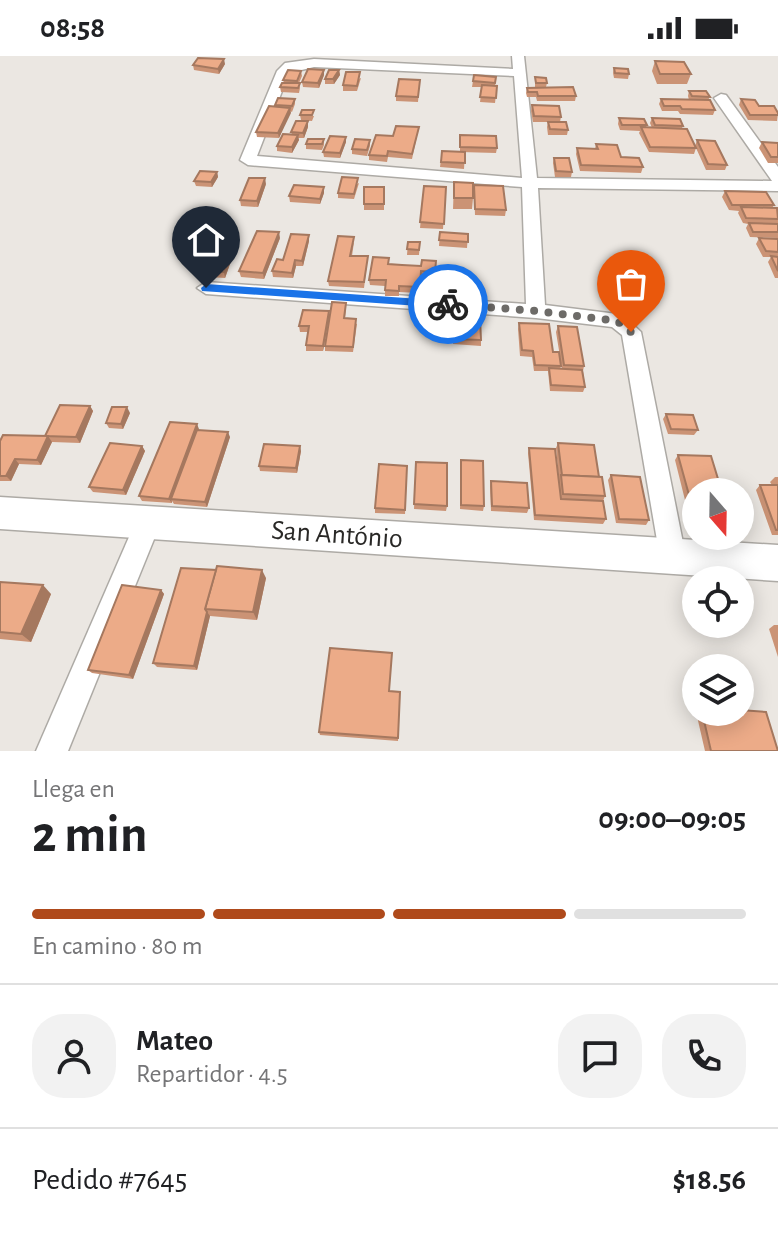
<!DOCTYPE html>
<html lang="es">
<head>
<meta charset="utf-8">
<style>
  :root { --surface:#fff; --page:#f2f2f2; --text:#202124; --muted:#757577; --line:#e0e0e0; --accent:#af4a1b }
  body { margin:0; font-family:"Alegreya Sans",sans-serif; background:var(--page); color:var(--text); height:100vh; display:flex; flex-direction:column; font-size:30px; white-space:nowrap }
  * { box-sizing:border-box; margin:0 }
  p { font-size:26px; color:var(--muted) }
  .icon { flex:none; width:44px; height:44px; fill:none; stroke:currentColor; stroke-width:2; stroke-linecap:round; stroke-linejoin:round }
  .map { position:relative; height:695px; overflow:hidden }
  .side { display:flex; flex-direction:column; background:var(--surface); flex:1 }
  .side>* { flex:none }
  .needle { width:52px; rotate:160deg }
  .tools { position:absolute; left:682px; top:422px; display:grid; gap:16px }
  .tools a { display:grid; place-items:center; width:72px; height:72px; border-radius:50%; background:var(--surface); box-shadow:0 4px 20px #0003; font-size:40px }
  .pin { position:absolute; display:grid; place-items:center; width:68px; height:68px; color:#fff; margin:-82px -34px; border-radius:50% 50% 50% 0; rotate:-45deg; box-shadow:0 0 8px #0007 }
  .pin .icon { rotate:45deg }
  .courier { position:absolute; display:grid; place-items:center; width:80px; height:80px; margin:-40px; border:6px solid #1a73e8; border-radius:50%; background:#fff; color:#222; box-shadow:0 2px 10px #0007 }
  .headline em { font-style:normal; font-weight:700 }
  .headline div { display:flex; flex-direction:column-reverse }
  .headline { display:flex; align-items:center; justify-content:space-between; height:136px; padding:0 32px }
  h1 { font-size:52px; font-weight:700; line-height:60px }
  .bar { display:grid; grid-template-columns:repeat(4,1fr); gap:12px 8px; align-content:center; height:96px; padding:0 32px }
  .bar i { height:10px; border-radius:6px; background:var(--line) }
  .bar .on { background:var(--accent) }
  .bar p { grid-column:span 4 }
  .line { display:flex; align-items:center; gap:20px; padding:0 32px; border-top:2px solid var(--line) }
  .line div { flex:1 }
  .round { display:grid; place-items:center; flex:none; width:84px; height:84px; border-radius:32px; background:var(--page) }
  .status { display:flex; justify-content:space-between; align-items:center; height:56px; padding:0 40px; background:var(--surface); direction:ltr }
  .status svg { height:22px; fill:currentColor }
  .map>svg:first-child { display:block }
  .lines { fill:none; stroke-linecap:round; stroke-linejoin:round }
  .street-casing { stroke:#adaaa5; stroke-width:3 }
  .secondary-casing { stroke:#adaaa5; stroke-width:3 }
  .street { fill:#fff; fill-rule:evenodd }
  .secondary { fill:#fff; fill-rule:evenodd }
  .wall { fill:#cb9375 }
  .shaded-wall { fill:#a5785f }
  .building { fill:#ecab88; stroke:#a5785f; stroke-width:2 }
  .route { fill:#1a73e8 }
  .done { stroke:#6d6b68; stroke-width:8; stroke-dasharray:0 14.4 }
  .labels { text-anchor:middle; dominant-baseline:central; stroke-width:6; stroke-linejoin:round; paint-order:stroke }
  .street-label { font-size:28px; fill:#292826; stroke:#fff }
</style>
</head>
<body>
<div class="status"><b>08:58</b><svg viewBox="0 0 49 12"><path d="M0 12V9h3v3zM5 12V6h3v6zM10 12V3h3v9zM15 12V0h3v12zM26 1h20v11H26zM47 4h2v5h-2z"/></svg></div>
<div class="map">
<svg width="778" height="695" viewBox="0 0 778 695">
  <rect width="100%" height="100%" fill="#ebe7e2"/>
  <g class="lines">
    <defs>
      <g id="street">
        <path d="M512,0h12l13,122 235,3 -58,-83 7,-4 5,1 52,72v24l-240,-3 7,117 72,9 7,2 17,16 45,226 -4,9 -9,3 -9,-3 -4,-9 -38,-223 -10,-8 -76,-9 -330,-24 -9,-6 9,-6 320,22 -4,-117 -274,-22 -8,-5 37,-89 8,-8 29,-4 199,10zM314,11l200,9 8,102 -265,-22 32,-83z"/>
        <polygon points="148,455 157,458 161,466 68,695 36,695 139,458"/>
      </g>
      <polygon id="secondary" points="0,441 778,489 778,525 0,473"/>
    </defs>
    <!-- street casing -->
    <use href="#street" class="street-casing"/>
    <!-- secondary casing -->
    <use href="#secondary" class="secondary-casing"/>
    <!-- street -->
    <use href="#street" class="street"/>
    <!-- secondary -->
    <use href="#secondary" class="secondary"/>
  </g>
  <!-- wall -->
  <g class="wall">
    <polygon points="655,5 691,18 687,28 657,28 652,15"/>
    <polygon points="225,8 219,18 194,14 193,9"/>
    <polygon points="614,12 629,18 628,23 614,22 613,17"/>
    <polygon points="339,14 340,19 334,28 325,28 325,23"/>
    <polygon points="301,15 302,20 299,27 300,32 299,37 281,36 280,31 284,27 283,24"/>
    <polygon points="324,19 319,32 303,31 302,26"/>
    <polygon points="474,19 496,21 495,30 497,30 495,47 480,46 482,31 472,31"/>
    <polygon points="535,21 547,27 546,31 576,40 575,45 537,45 536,41 527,41 526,37 527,32 535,32"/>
    <polygon points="361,22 357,35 343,35 343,29"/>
    <polygon points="420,24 418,46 396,45 396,40"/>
    <polygon points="689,35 710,41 708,44 715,54 713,59 680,58 678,55 662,55 659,48 661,43 689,44 688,40"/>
    <polygon points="295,43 295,48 292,56 290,55 279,82 257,81 256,76 275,51 275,49"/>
    <polygon points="741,43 778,57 777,65 748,64 739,49"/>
    <polygon points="532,49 561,61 560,66 568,74 567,79 548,79 547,71 548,66 533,66 531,55"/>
    <polygon points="300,59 314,60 312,65 301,64"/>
    <polygon points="619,62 647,69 646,71 652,72 650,67 652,62 683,70 682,72 695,90 697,84 727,109 725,114 706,114 696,92 694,98 649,96 639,77 640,75 620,74 618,68"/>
    <polygon points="308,71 304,82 298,82 299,84 292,97 277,95 277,90 292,78 291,76"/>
    <polygon points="419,71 412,103 388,101 387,106 369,104 369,99 393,80"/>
    <polygon points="460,79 497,92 496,97 460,96"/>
    <polygon points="346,81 346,86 340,102 324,101 323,96"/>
    <polygon points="324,83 324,89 322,94 306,93 306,88"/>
    <polygon points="370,84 370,90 367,100 352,98 352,93"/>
    <polygon points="762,86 778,87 778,107 768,107 759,92"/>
    <polygon points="596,88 643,111 641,117 580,115 576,98 577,92 595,93"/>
    <polygon points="442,95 465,96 464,113 440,111"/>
    <polygon points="554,102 572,116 571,121 555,121 553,107"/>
    <polygon points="217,116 218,121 212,131 196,130 194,125"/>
    <polygon points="454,126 473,142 472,153 453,153"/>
    <polygon points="359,127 354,143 338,142 338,137"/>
    <polygon points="266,128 258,151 241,150 240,144"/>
    <polygon points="474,129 506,154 505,160 475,159"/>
    <polygon points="424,130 446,131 443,173 420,172"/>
    <polygon points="324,131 324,137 320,148 290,146 289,140"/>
    <rect x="364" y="131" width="20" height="23"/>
    <polygon points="725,135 774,149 772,152 778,154 778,182 750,181 746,172 748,168 743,167 738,157 739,155 729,154 722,141"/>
    <polygon points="440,176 468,178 467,192 439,190"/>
    <polygon points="280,182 264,223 241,221 239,215"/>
    <polygon points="759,182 778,183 778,222 775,222 768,206 771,201 763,201 756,188"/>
    <polygon points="309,185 303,210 296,210 293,222 273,221 272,215 283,204"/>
    <polygon points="354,186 352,200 368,200 364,232 329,230 328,225"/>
    <polygon points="408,186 420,186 419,199 407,199"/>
    <polygon points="229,199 231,205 225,222 208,221 206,215"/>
    <polygon points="436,205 434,222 420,221 419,237 399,236 399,240 385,240 385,230 370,229 369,224 389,208 421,210"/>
    <polygon points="448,218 470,220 469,240 446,238"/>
    <polygon points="346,253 345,262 357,268 353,296 325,295 325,290"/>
    <polygon points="329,255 329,261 323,295 306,295 306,289 308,276 300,276 299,270"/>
    <polygon points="454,261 481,284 481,290 453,288"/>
    <polygon points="519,267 553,296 561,310 560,313 562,313 556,276 558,270 584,310 583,315 585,331 583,336 550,335 548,315 534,315 532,301 520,300 518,273"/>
    <polygon points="90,350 93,355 80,387 52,386 41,409 19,408 11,425 0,425 0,385 45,380"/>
    <polygon points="130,357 123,373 109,372 106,367"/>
    <polygon points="666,358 698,374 694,379 668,378 663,363"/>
    <polygon points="199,374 230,381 207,451 174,448 172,445 172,447 142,445 139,440"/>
    <polygon points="558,387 599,421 605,440 603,445 606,463 603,468 534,464 528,397 529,392 559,424 556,392"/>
    <polygon points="142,390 145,395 126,439 93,436 89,431"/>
    <polygon points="301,395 297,417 260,415 259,410"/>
    <polygon points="678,399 696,436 696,444 685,444 675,404"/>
    <polygon points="461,404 484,450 483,455 460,453"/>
    <polygon points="416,406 447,450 446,455 414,453"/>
    <polygon points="407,410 405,458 375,457 375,452"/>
    <polygon points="611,419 649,464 646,469 616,467 608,424"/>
    <polygon points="775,421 778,421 778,479 772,479 756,434 760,429 772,429 770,426"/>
    <polygon points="491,425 529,452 527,457 491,455 490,430"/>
    <polygon points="181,512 266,522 257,564 210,560 197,614 157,611 153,607"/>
    <polygon points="0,526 51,538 31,586 0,583"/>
    <polygon points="161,534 164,538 133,623 92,617 88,614"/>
    <polygon points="774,569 778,569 778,601 769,573"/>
    <polygon points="389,635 400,636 398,685 320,679 319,676"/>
    <polygon points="696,656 740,656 778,695 705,695"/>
  </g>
  <!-- shaded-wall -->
  <g class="shaded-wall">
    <polygon points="224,3 225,8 219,18 218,13"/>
    <polygon points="324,14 324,19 319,32 318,27"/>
    <polygon points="339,14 340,19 334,28 333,23"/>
    <polygon points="290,52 291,57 279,82 278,77"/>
    <polygon points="308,65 308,71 304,82 303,77"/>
    <polygon points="298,79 299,84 292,97 292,91"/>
    <polygon points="346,81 346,86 340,102 340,97"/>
    <polygon points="217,116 218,121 212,131 211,126"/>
    <polygon points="265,122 266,128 258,151 257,145"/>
    <polygon points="324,131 324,137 320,148 320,143"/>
    <polygon points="279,176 280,182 264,223 263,217"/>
    <polygon points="309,179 309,185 303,210 302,205"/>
    <polygon points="229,199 231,205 225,222 224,216"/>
    <polygon points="295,204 296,210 293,222 292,217"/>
    <polygon points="329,255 329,261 323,295 323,290"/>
    <polygon points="90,350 93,355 80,387 76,381"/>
    <polygon points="127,351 130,357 123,373 121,368"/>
    <polygon points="197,368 199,373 171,443 172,447 169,443"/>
    <polygon points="228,376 230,381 207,451 205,446"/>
    <polygon points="48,380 52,386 41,409 37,404"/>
    <polygon points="142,390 145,395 126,439 123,434"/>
    <polygon points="300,390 301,395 297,417 296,412"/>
    <polygon points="15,403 19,408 11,425 6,420"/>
    <polygon points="262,514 266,522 257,564 253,556"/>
    <polygon points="43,529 51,538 31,586 21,578"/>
    <polygon points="161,534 164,538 133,623 129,619"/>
    <polygon points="207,556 210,560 197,614 194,610"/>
  </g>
  <!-- building -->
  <g class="building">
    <polygon points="198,2 224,3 218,13 193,9"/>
    <polygon points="655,5 684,6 691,18 660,18"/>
    <polygon points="614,12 628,13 629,18 615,17"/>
    <polygon points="308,13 324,14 318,27 302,26"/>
    <polygon points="288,14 301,15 297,25 283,24"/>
    <polygon points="329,14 339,14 333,23 325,23"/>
    <polygon points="346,16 360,16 357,30 343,29"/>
    <polygon points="474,19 496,21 495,27 473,25"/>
    <polygon points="535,21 546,22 547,27 536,27"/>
    <polygon points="399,23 420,24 418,41 396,40"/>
    <polygon points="282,27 300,27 298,32 280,31"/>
    <polygon points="482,29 497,30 496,42 480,41"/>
    <polygon points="573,31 576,40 538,40 537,36 528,36 527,32"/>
    <polygon points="689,35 706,35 710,41 692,40"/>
    <polygon points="278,42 295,43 292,50 275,49"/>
    <polygon points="661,43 710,44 715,54 682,53 680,50 664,50"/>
    <polygon points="741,43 755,44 759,50 774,50 778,57 778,59 750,59"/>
    <polygon points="532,49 559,50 561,61 534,60"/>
    <polygon points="269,50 290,52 278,77 256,76"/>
    <polygon points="302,54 314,54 312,59 300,59"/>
    <polygon points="619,62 644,63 647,69 622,69"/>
    <polygon points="652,62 680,63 683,70 655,69"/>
    <polygon points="296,65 308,65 303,77 291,76"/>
    <polygon points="548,66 566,66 568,74 550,73"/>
    <polygon points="396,70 419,71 412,98 388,95 387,100 369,99 376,79 393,80"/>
    <polygon points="641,71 687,73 696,92 650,91"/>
    <polygon points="283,78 298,79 292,91 277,90"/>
    <polygon points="460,79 496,80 497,92 460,91"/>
    <polygon points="330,80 346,81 340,97 323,96"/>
    <polygon points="308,83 324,83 322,88 306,88"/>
    <polygon points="355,83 370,84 367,94 352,93"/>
    <polygon points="697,84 715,85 727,109 708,108"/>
    <polygon points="762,86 778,87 778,101 771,101"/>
    <polygon points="596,88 617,89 621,101 639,102 643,111 581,109 577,92 598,93"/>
    <polygon points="442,95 465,96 465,107 441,106"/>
    <polygon points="554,102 569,102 572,116 556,115"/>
    <polygon points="200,115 217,116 211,126 194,125"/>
    <polygon points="342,121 358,122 354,138 338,137"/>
    <polygon points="249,122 265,122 257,145 240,144"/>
    <polygon points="454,126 473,127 473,142 454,142"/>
    <polygon points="294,129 324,131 320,143 289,140"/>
    <polygon points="474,129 503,130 506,154 475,153"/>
    <polygon points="424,130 446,131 444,168 420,166"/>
    <rect x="364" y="131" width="20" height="17"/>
    <polygon points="725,135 766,136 774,149 732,149"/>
    <polygon points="741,151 777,152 778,163 746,162"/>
    <polygon points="749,167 778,168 778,176 753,176"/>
    <polygon points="257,175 279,176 263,217 239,215"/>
    <polygon points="440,176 468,178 468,186 439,184"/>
    <polygon points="291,178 309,179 302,205 295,204 292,217 272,215 277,203 283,204"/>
    <polygon points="338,180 354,181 350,200 368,200 364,226 328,225"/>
    <polygon points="759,182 778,183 778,196 766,195"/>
    <polygon points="408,186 420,186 419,194 407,193"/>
    <polygon points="212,199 229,199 224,216 206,215"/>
    <polygon points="771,200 778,201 778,215"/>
    <polygon points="373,201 389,202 388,208 402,209 421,210 422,204 436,205 435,216 421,215 420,231 399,230 399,235 385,234 386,224 369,224"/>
    <polygon points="448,218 470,220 470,234 447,232"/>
    <polygon points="332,246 346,247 344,262 356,263 353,291 325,290"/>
    <polygon points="303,254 329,255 323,290 306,289 309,270 299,270"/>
    <polygon points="454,261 480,262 481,284 454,283"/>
    <polygon points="519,267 549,268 553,296 559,296 561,310 535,309 533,295 522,294"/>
    <polygon points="558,270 577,271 584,310 564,309"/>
    <polygon points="549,312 582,314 585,331 551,329"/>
    <polygon points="60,349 90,350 76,381 45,380"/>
    <polygon points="112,351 127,351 121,368 106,367"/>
    <polygon points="666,358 693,359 698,374 671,373"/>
    <polygon points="170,366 197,368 169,443 139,440"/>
    <polygon points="197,374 228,376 205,446 171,443"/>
    <polygon points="3,379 48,380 37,404 15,403 6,420 0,420 0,385"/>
    <polygon points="110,387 142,390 123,434 89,431"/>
    <polygon points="558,387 594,389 599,421 562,419"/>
    <polygon points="264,388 300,390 296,412 259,410"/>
    <polygon points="529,392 555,393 561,443 603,445 606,463 535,459"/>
    <polygon points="678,399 711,400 722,436 696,436 696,439 689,439"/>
    <polygon points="461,404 483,405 484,450 461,449"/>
    <polygon points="416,406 447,407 447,450 414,448"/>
    <polygon points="379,408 407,410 405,454 375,452"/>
    <polygon points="561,419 602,421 605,440 563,438"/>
    <polygon points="611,419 640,421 649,464 619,463"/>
    <polygon points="491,425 527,427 529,452 492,450"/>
    <polygon points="760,429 778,429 778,474 776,474"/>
    <polygon points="217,510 262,514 253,556 205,553"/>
    <polygon points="181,512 216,514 205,553 207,556 194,610 153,607"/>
    <polygon points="0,526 43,529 21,578 0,576"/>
    <polygon points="122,529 161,534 129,619 88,614"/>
    <polygon points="330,592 392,597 389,635 400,636 398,682 319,676"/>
    <polygon points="740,654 766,656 778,695 711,695 702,656 740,656"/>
  </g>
  <!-- route -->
  <polygon class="route" points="206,228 448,245 453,248 448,252 202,235 201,232"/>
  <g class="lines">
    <!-- done -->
    <polyline class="done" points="448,248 536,255 617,265 631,276"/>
  </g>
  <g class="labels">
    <!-- street labels -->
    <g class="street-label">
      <text transform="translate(337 479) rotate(4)">San António</text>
    </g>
  </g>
</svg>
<div class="tools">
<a><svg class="needle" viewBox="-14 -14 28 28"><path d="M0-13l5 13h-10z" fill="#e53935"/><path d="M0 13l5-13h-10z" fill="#757577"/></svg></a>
<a><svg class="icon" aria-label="locate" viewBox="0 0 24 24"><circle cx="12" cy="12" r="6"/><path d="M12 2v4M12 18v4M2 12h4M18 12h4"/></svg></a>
<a><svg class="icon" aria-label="layers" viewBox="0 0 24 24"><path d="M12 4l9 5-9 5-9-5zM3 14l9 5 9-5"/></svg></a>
</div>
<div class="pin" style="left:631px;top:276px;background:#ea580c"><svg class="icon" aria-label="bag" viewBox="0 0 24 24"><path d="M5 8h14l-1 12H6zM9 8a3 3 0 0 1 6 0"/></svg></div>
<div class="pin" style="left:206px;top:232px;background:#1f2937"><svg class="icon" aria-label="home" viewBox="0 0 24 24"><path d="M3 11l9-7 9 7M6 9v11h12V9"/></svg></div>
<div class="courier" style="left:448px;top:248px"><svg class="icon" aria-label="bike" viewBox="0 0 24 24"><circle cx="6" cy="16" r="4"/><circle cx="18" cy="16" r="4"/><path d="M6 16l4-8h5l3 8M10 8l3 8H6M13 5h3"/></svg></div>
</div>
<section class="side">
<div class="headline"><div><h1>2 min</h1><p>Llega en</p></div><em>09:00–09:05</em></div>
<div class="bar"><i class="on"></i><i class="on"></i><i class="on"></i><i></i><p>En camino · 80 m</p></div>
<div class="line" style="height:144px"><a class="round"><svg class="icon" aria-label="person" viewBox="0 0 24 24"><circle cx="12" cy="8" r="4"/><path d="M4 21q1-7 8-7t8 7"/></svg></a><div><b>Mateo</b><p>Repartidor · 4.5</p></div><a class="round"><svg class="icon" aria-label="chat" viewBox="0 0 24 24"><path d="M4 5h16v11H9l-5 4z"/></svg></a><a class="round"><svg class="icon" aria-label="phone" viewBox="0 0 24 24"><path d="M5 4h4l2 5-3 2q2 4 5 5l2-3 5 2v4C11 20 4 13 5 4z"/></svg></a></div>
<div class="line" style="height:104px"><div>Pedido #7645</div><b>$18.56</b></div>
</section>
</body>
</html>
